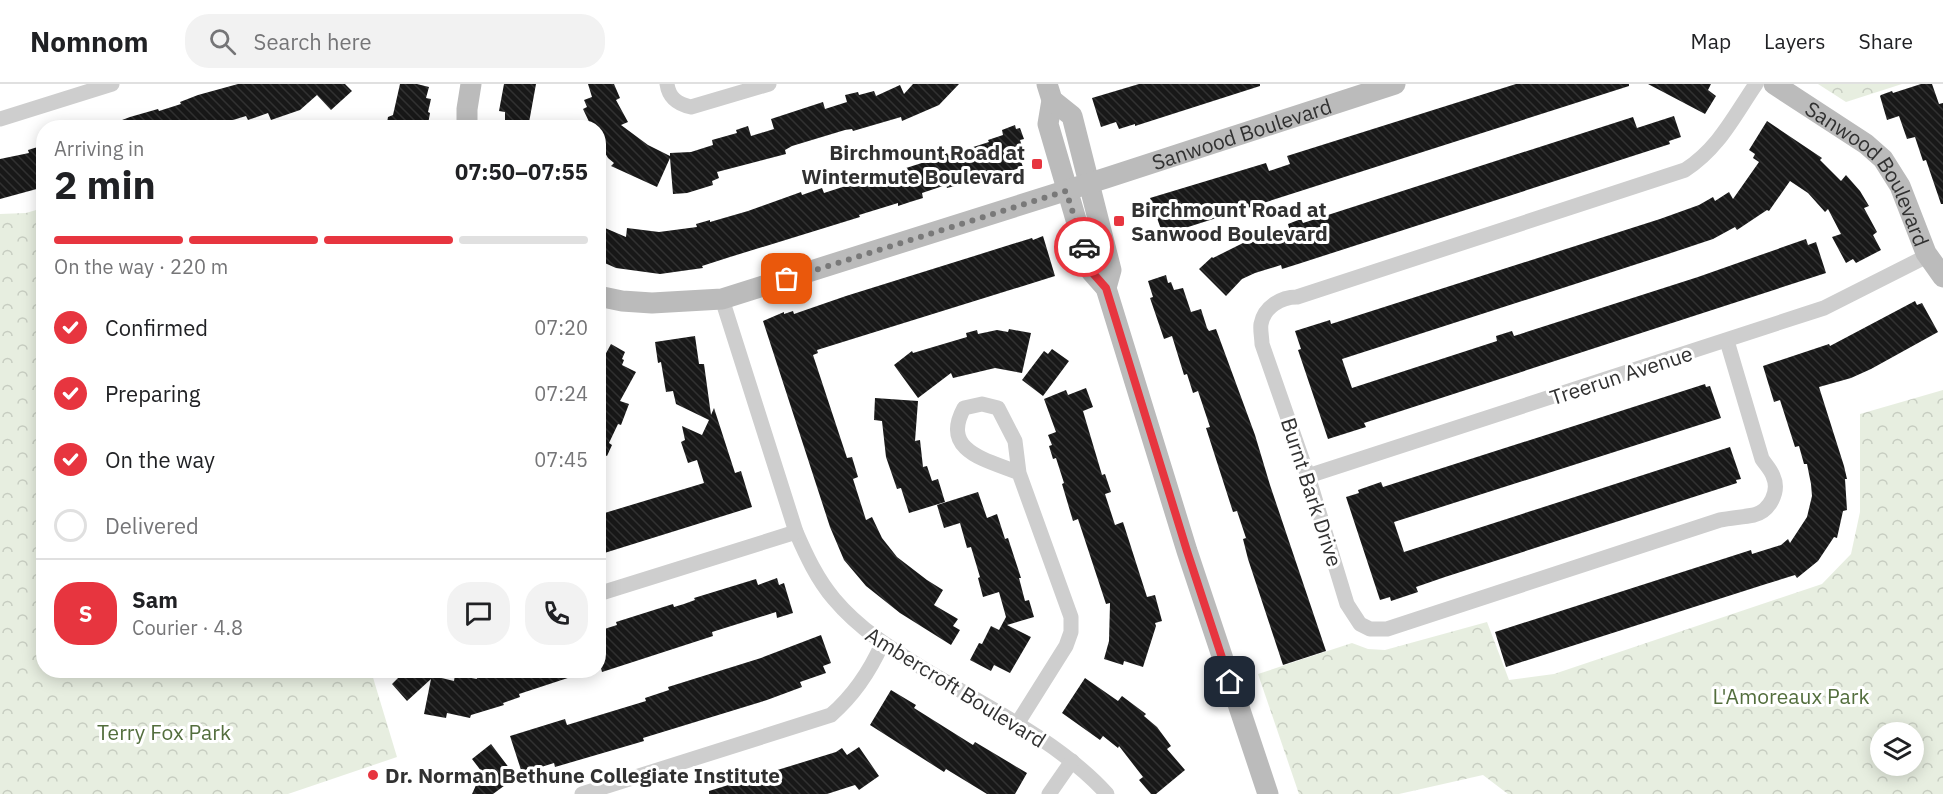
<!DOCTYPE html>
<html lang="en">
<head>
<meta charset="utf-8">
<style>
  :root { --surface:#fff; --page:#f2f2f2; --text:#202124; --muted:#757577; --line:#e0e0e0; --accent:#e7353f }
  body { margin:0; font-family:"IBM Plex Sans",sans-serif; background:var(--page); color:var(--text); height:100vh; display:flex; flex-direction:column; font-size:22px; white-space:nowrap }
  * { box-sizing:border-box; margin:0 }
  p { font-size:20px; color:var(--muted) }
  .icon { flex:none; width:33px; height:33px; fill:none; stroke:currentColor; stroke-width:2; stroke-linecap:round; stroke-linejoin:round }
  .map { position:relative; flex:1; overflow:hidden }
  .panel { position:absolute; left:36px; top:36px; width:570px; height:558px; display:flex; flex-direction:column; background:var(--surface); border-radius:24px; box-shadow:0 3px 15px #0003 }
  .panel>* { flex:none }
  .buttons { position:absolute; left:1870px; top:638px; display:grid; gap:12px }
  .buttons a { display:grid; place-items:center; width:54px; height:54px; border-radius:50%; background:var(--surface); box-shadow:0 3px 15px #0003; font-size:30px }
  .pin { position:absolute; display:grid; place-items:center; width:51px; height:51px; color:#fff; margin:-26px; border-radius:12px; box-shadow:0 3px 9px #0006 }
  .courier { position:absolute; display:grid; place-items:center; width:60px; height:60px; margin:-30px; border:4px solid #e7353f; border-radius:50%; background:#fff; color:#222; box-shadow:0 2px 8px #0007 }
  .overview em { font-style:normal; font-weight:700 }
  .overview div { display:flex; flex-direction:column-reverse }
  .overview { display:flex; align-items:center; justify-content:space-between; height:102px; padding:0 18px }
  h1 { font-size:39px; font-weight:700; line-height:45px }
  .bar { display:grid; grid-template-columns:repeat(4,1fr); gap:9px 6px; align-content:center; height:72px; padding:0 18px }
  .bar i { height:8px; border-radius:4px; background:var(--line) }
  .bar .on { background:var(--accent) }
  .bar p { grid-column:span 4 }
  .line { display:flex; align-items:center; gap:15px; padding:0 18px; border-top:2px solid var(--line) }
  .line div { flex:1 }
  .round { display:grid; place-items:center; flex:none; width:63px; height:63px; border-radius:24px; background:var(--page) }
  ol { padding:0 18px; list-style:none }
  li { display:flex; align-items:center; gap:18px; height:66px }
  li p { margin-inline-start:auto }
  li .icon { padding:6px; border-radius:50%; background:var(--accent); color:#fff; stroke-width:4 }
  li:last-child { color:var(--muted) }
  li i { width:33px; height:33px; border:3px solid var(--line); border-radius:50% }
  header { display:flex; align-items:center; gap:36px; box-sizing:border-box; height:84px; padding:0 30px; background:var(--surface); border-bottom:2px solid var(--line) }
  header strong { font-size:28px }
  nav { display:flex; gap:33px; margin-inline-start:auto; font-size:21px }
  .search { width:420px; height:54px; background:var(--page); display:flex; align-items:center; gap:15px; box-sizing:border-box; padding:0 21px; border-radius:24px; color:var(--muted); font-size:22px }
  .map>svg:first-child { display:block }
  .forest { fill:url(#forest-crowns); fill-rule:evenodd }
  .building { fill:url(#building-back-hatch) }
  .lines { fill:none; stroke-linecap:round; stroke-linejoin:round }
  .street { stroke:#cecece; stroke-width:15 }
  .secondary { stroke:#bbb; stroke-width:21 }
  .done { stroke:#797979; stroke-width:6; stroke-dasharray:0 10.8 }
  .route { stroke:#e7353f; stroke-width:8 }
  .poi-dot { fill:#e7353f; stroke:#fff; stroke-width:2 }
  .labels { text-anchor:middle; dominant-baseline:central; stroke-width:6; stroke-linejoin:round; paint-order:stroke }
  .street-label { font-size:21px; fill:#313131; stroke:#fff }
  .poi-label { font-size:21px; font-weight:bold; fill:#313131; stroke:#fff; text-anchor:start }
  .park-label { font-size:21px; fill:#536e3d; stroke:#fff }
</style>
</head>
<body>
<header>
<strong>Nomnom</strong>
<div class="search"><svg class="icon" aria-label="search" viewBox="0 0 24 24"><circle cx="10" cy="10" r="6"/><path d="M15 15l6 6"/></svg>Search here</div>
<nav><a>Map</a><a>Layers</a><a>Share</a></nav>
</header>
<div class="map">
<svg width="1943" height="710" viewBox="0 0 1943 710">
  <defs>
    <pattern id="forest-crowns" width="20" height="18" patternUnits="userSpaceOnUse" patternTransform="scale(1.5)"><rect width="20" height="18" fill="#e7eee0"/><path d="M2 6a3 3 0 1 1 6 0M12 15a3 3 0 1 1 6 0" fill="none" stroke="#c7cdc1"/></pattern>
    <pattern id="building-back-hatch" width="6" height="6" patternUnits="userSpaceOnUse" patternTransform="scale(1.5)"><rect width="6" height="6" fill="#181818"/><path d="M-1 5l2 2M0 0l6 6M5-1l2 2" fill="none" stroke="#313131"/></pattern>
  </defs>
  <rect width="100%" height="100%" fill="#fff"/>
  <!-- forest -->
  <g class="forest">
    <polygon points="1818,0 1902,0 1846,18"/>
    <polygon points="43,124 44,586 371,587 397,673 288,710 0,710 0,130 26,129"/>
    <path d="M1943,306v404h-435l-25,-19 -84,19h-100l-41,-120 94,-31 16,6 17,1 102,-28 22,58 45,-6 268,-90 29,-30 9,-42v-98zM1881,648h33v33h-33z"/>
  </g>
  <!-- building -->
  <g class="building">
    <polygon points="238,0 345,0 352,7 331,26 317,11 300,26 271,36 268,29 248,36 246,32 207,44 110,44 109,41 130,33 158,25 159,27 181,20 180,18 198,11"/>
    <polygon points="400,0 417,0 429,3 426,14 431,15 428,28 430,29 428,40 424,40 423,44 386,44 388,33 393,31"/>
    <polygon points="504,0 536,0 528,44 505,44 505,28 499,27"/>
    <polygon points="588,0 614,0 620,14 616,16 628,38 621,41 648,61 670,72 670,69 691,68 713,61 712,56 737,49 736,46 748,42 751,52 774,45 771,35 823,18 825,25 847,18 845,11 858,8 859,11 874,7 876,12 900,1 904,10 913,0 959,0 939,21 902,37 901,33 853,47 852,45 845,46 792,62 785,66 786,70 717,88 719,94 712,97 713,101 687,109 673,110 670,74 657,103 611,82 614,79 608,74 598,57 598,44 592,44 583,25 587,23 584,16 592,13"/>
    <polygon points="1139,0 1260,0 1260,2 1135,42 1135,40 1119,45 1116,38 1101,43 1092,14"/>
    <polygon points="1516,0 1629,0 1629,2 1163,151 1150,114 1266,79 1269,87 1290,80 1287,72"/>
    <polygon points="1648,0 1711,0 1708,6 1716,12 1705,30"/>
    <polygon points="1921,0 1932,0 1939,20 1943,19 1943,120 1941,120 1926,76 1923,77 1915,53 1907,55 1899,32 1887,36 1880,12 1881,11 1892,7 1893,9"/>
    <polygon points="1674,32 1681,53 1669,57 1670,60 1298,180 1282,185 1281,181 1255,189 1242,195 1226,212 1199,185 1212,173 1213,174 1245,158 1289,144 1288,140 1301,135 1303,139 1633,33 1637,44"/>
    <polygon points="1767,37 1822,74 1820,76 1841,97 1846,91 1860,107 1869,122 1864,124 1877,148 1873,151 1881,166 1856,179 1853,175 1846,179 1832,153 1841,150 1828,125 1825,128 1808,109 1790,97 1769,127 1767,126 1737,146 1735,143 1713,155 1668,170 1342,275 1352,304 1497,257 1496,252 1512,247 1514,252 1698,193 1806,155 1808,161 1816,158 1826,189 1364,339 1366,343 1328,355 1298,266 1301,265 1295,247 1330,236 1331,240 1660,135 1699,121 1713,113 1715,117 1729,108 1733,115 1759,78 1753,74 1755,70 1749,66"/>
    <polygon points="1015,41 1016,45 1020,44 1024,55 1020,56 1024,68 1023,71 1019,72 1023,83 998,91 947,104 946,101 922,109 923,114 910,118 898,122 898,119 859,131 860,133 730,173 702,182 703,184 660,190 616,184 598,176 598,141 626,153 627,144 659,148 697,143 696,140 710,136 710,138 748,127 801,108 802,111 822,104 824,109 861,97 871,94 872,97 904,88 903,85 928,77 927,75 947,69 948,71 989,58 988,56 1003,51 1002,46"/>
    <polygon points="44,61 44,103 0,115 0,75 29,69 28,66"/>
    <polygon points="1043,152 1055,192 817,266 818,269 813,271 847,374 852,373 858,393 853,395 866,436 872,433 882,454 897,473 927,496 943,506 934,521 958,535 953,542 960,546 951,561 900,529 866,502 844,476 830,443 763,237 784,228 784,230 793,227 794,230 846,212 1032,154 1033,156"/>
    <polygon points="1166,191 1168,199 1171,198 1174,206 1183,204 1191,228 1201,225 1207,244 1209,247 1216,245 1255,351 1270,401 1326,567 1283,581 1248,475 1243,455 1246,454 1237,427 1233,428 1206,344 1210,343 1198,307 1193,309 1187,290 1184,291 1172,252 1164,255 1150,214 1153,213 1148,197"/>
    <polygon points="1915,217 1917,221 1922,219 1938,248 1871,285 1851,294 1819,303 1844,382 1847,395 1845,395 1847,426 1843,427 1837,454 1834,453 1818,477 1797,494 1795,491 1766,500 1506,583 1495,548 1751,466 1752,470 1781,461 1788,455 1790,459 1807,433 1812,412 1811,400 1807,380 1804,380 1799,362 1795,363 1780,316 1774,318 1763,282 1829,260 1830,262"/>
    <polygon points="1009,245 1031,249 1022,289 995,284 953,294 951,289 918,314 894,281 912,267 913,269 967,253 966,249 977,246 978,250 997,246 1008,248"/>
    <polygon points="695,252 699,280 704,280 711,331 714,324 735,389 741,387 752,423 598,471 598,431 704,399 697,376 688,379 681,358 685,356 682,342 702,351 709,336 676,320 673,307 666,308 661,278 658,279 655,258"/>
    <polygon points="611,260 625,268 622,275 624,276 622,281 636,288 620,317 629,320 621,341 618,340 609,359 612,361 607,372 604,371 598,383 598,284"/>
    <polygon points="1052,265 1069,277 1043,312 1022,296 1044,267 1048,270"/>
    <polygon points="1705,300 1706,303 1710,302 1721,334 1394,438 1404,468 1730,363 1741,395 1736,396 1737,399 1445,493 1416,503 1418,508 1391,517 1390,513 1380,516 1346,413 1359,409 1358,406 1381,398 1383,403"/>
    <polygon points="1086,304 1093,323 1083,327 1102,391 1105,390 1111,408 1105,410 1115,441 1123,438 1147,513 1155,511 1162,537 1155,539 1156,542 1143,583 1124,577 1123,581 1104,575 1109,557 1110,519 1106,520 1078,435 1073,437 1062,400 1064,399 1056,374 1053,375 1049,362 1052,361 1048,351 1056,348 1044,315 1066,306 1068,311"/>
    <polygon points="875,314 918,317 915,357 920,356 923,383 927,382 932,397 938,395 945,418 909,429 901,404 897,405 886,373 882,337 874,336"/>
    <polygon points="978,408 987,434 997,430 1005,455 1008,454 1021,494 1019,494 1025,517 1029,516 1034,533 1007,541 1031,553 1010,589 994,581 991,587 970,576 979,559 982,560 991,542 999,546 1006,533 999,508 983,513 978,494 980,493 971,463 967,464 960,439 944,444 937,421"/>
    <polygon points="777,494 779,501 784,499 793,529 777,534 776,528 712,548 713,552 636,577 602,588 601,584 598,584 598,547 617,541 616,538 673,520 674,523 684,520 695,516 694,514 756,495 758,501"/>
    <polygon points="821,551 831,579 823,582 826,589 800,598 802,603 767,616 643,654 644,657 555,683 554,679 522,689 510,652 565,635 567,641 646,617 645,614 669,606 668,603 761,574"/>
    <polygon points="406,586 424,586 421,589 454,597 455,591 477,595 474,586 582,586 583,589 519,610 520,613 503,619 504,621 471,631 470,634 447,629 446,634 424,630 431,595 407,617 392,600"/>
    <polygon points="1085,594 1118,617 1122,612 1146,630 1144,632 1157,643 1171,662 1167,665 1185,686 1156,710 1151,710 1139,696 1143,693 1119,662 1118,664 1103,652 1100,656 1062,629"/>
    <polygon points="891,606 916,621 914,624 973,661 975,658 1027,689 1015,710 987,710 946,685 944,688 870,641"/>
    <polygon points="491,660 516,693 493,710 472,710 482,688 472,675"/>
    <polygon points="859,663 879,692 859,706 855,701 827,710 709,710 709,707 836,668 842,664 847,671"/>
  </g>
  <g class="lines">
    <!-- street -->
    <g class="street">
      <path d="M667,0c2,14 10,20 24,23l78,-23"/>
      <polyline points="0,35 112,0"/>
      <path d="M722,215l74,233c10,23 21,47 38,67 26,31 59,51 93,72 59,35 134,72 180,123"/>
      <path d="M1727,257l35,118c4,6 9,11 11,17 7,15 -3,35 -19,39 -11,2 -23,3 -34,5l-333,109h-17l-10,-5 -13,-20 -39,-128 -46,-132c0,-6 -2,-14 -1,-20 3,-17 20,-27 36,-27l388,-127c34,-22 49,-54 71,-86"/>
      <polyline points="1308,392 1824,224 1927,172"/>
      <polyline points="598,510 796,448"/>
      <path d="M1017,640l49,-78 5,-14v-15l-52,-144 -4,-32 -17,-33 -16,-4 -18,4c-24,44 24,52 55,65"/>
      <path d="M582,710l249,-79c23,-20 39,-44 51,-71"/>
      <polyline points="1049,710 1072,677"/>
    </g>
    <!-- secondary -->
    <g class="secondary">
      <polyline points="1047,0 1052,16 1048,40 1091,187 1106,204 1187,467 1268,710"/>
      <path id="s1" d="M1774,0l92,60 17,15 17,27 26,67 17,24"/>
      <polyline points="1052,16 1072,32 1111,186 1106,204"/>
      <polyline points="467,44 467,25 471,0"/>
      <path id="s2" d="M598,212l24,5 30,2 70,-4 384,-121 289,-94"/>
    </g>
  </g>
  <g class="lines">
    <!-- done -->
    <polyline class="done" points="787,195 1066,107 1084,163"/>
    <!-- route -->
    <polyline class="route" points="1084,163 1091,187 1106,204 1187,467 1230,598"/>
  </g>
  <!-- markers -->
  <g class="poi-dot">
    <rect x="1031" y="74" width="12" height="12" rx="3"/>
    <rect x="1113" y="131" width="12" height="12" rx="3"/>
    <circle cx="373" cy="691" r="6"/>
  </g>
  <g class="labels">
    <!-- street labels -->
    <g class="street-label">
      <text stroke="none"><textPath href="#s2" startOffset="670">Sanwood Boulevard</textPath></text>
      <text stroke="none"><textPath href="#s1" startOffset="134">Sanwood Boulevard</textPath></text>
      <text transform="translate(1621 291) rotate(-18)">Treerun Avenue</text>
      <text transform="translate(1312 408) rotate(72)">Burnt Bark Drive</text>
      <text transform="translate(956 603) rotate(32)">Ambercroft Boulevard</text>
    </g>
    <!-- poi labels -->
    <g class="poi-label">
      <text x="1025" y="68" text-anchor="end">Birchmount Road at<tspan x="1025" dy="24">Wintermute Boulevard</tspan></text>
      <text x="1131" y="125">Birchmount Road at<tspan x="1131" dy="24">Sanwood Boulevard</tspan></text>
      <text x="385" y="691">Dr. Norman Bethune Collegiate Institute</text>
    </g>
    <!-- park labels -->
    <g class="park-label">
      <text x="1791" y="612">L'Amoreaux Park</text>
      <text x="164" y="648">Terry Fox Park</text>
    </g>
  </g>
</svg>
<div class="buttons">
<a><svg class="icon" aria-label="layers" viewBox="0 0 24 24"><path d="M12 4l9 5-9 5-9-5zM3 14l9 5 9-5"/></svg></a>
</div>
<div class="pin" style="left:787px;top:195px;background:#ea580c"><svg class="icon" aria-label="bag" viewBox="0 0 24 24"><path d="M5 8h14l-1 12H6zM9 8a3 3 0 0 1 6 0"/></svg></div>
<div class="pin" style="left:1230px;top:598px;background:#1f2937"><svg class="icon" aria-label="home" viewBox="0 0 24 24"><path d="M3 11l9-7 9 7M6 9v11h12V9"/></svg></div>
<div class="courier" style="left:1084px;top:163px"><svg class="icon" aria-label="car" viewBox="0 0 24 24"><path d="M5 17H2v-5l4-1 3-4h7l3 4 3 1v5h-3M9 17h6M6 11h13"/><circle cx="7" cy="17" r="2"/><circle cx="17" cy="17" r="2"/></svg></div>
<section class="panel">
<div class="overview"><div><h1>2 min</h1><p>Arriving in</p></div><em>07:50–07:55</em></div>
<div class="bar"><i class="on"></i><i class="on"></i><i class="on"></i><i></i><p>On the way · 220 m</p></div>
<ol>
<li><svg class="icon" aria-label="check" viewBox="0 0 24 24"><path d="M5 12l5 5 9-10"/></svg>Confirmed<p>07:20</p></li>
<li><svg class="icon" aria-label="check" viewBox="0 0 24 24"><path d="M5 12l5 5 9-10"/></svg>Preparing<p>07:24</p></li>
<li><svg class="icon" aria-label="check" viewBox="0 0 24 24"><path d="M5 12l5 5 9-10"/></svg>On the way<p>07:45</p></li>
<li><i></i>Delivered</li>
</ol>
<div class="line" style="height:108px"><b class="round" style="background:var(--accent);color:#fff">S</b><div><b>Sam</b><p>Courier · 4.8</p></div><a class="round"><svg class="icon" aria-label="chat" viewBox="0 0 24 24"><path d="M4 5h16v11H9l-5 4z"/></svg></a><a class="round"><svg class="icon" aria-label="phone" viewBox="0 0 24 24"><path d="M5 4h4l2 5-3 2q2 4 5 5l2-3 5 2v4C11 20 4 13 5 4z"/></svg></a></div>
</section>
</div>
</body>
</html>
